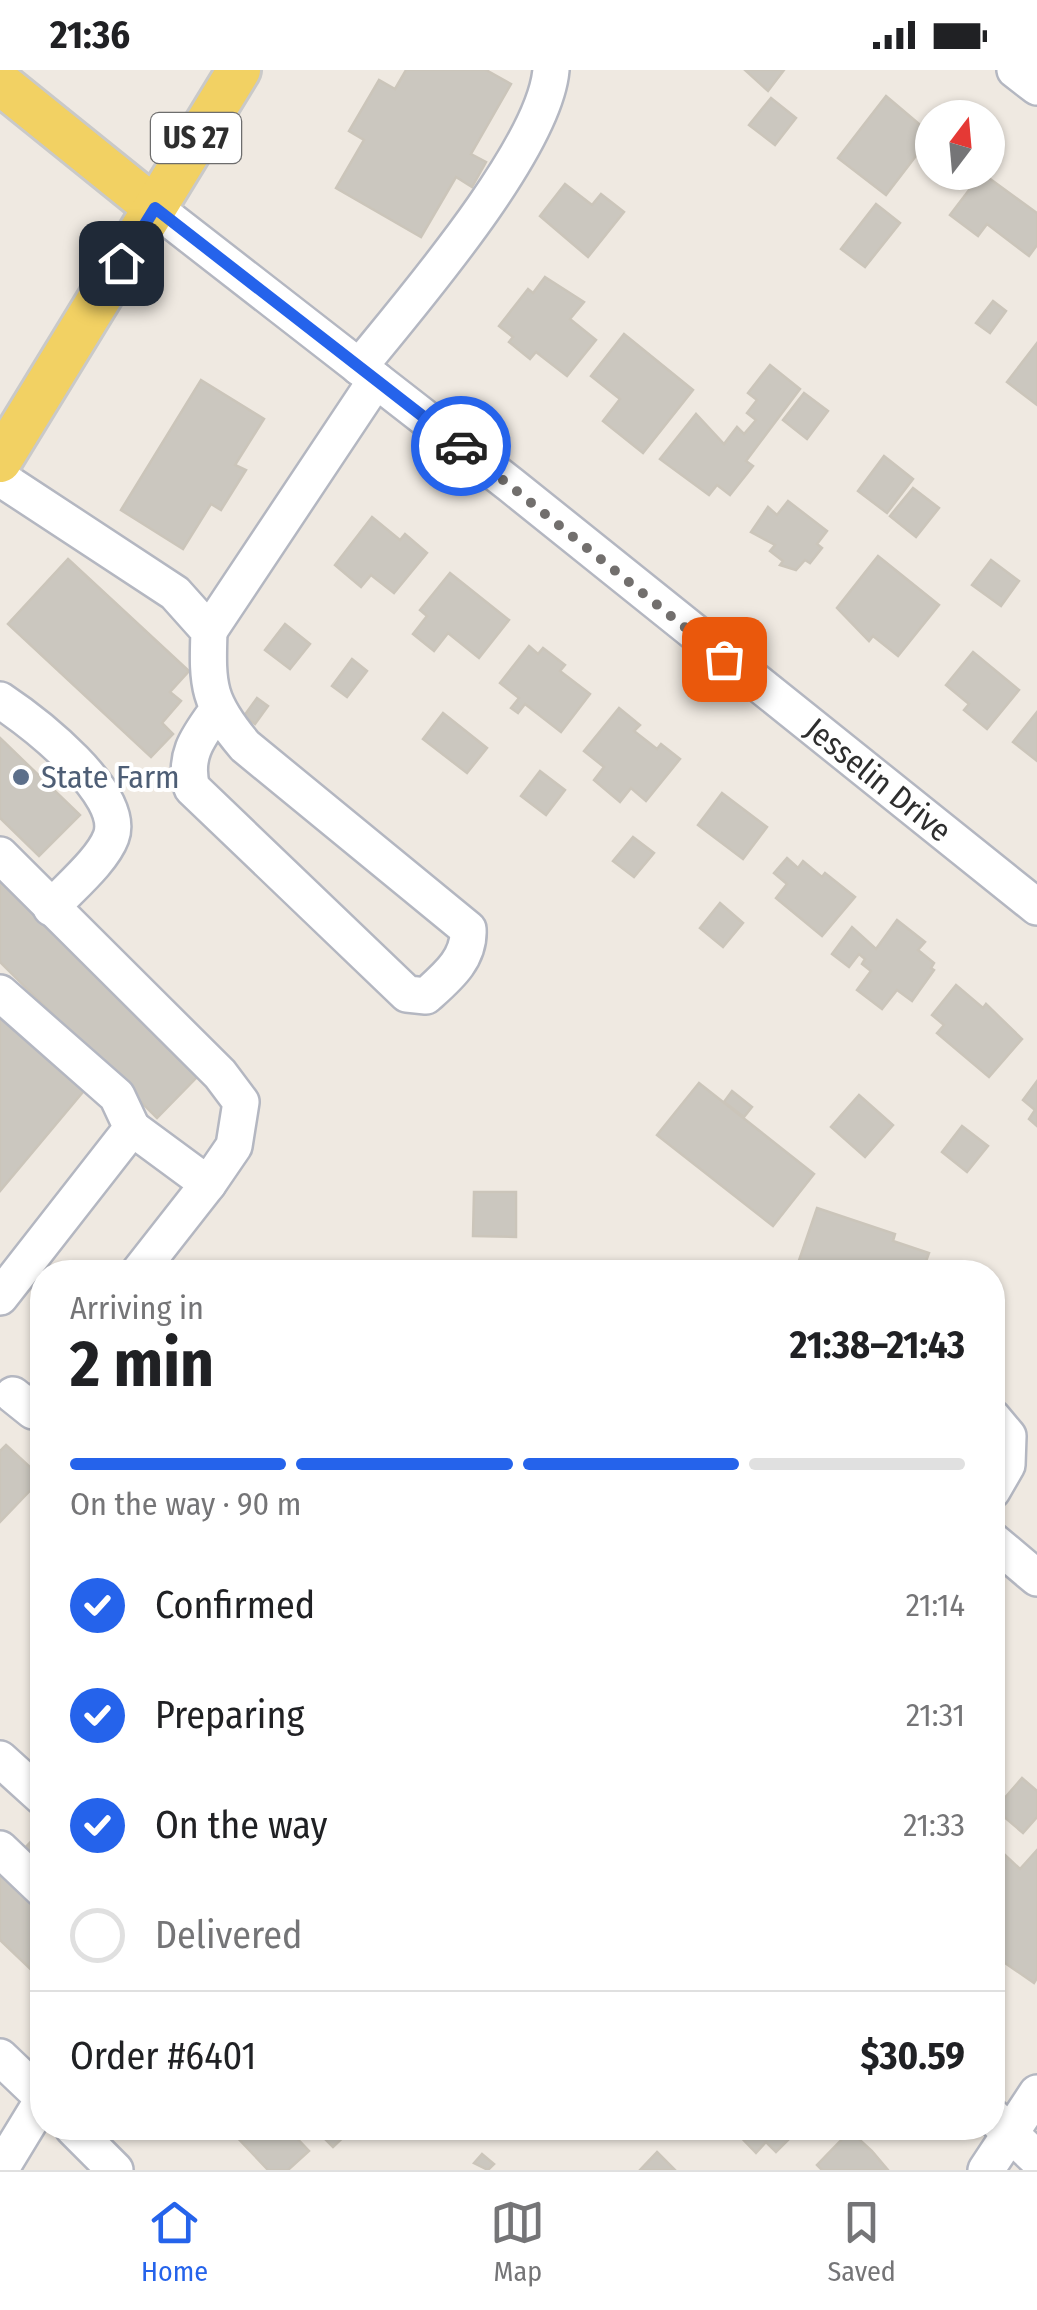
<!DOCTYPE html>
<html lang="en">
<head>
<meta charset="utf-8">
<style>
  :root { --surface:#fff; --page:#f2f2f2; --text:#202124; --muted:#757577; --line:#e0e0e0; --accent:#2563eb }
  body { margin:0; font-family:"Fira Sans Condensed",sans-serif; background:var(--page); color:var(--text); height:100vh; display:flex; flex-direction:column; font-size:38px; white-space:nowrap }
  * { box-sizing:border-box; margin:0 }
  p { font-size:32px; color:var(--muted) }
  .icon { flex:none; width:55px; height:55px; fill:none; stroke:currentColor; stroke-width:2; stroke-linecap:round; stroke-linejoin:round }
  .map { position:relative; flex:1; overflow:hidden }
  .details { position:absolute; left:30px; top:1190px; width:975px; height:880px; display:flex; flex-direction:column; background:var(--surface); border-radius:40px; box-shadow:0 2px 8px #0004 }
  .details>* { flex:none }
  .needle { width:65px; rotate:16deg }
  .buttons { position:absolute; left:915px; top:30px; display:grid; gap:20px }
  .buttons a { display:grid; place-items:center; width:90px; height:90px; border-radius:50%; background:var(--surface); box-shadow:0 2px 8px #0004; font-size:50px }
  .pin { position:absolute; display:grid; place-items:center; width:85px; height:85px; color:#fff; margin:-42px; border-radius:20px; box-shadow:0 5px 15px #0006 }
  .courier { position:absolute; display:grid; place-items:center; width:100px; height:100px; margin:-50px; border:8px solid #2563eb; border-radius:50%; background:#fff; color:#222; box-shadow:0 2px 12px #0007 }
  .headline em { font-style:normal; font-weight:700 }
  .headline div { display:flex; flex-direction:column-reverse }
  .headline { display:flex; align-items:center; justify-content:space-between; height:170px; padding:0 40px }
  h1 { font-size:65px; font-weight:700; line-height:75px }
  .bar { display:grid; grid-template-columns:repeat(4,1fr); gap:15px 10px; align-content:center; height:120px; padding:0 40px }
  .bar i { height:12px; border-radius:8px; background:var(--line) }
  .bar .current { background:var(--accent) }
  .bar p { grid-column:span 4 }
  .line { display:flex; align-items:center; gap:25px; padding:0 40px; border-top:2px solid var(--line) }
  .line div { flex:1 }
  ol { padding:0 40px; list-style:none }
  li { display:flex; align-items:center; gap:30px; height:110px }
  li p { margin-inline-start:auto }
  li .icon { padding:10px; border-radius:50%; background:var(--accent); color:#fff; stroke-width:4 }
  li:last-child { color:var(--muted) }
  li i { width:55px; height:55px; border:5px solid var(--line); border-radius:50% }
  .status { display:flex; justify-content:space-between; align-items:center; height:70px; padding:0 50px; background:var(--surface); direction:ltr }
  .status svg { height:28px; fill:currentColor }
  .tab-bar { display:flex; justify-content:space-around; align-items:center; height:140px; border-top:2px solid var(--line); background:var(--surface); font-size:28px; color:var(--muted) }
  .tab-bar a { display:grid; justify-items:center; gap:5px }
  .tab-bar .current { color:var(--accent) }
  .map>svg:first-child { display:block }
  .building { fill:#cbc7bf; stroke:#cbc5ba; stroke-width:2.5 }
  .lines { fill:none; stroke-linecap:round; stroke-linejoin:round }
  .minor-casing { stroke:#b4b7c1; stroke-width:40 }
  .major-casing { stroke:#c9c9c9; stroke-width:48 }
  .minor { stroke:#fff; stroke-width:35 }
  .major { stroke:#f2d163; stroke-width:42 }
  .done { stroke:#726f6d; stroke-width:10; stroke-dasharray:0 18 }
  .route { stroke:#2563eb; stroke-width:12 }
  .service-dot { fill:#5c6f8a; stroke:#fff; stroke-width:4 }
  .labels { text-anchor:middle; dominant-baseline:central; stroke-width:8; stroke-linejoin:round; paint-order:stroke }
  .shield { fill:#fff; stroke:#6d6d6d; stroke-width:2.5 }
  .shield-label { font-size:30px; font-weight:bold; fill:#2e2e2e }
  .service-label { font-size:32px; fill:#4e5e75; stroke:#fff; text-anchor:start }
  .street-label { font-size:32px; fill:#2e2e2e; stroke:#fff }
</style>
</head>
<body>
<div class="status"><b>21:36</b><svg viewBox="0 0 49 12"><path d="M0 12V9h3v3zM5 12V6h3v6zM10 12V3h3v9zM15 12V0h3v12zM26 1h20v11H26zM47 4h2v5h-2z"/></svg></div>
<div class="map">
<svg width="1037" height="2100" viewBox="0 0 1037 2100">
  <rect width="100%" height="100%" fill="#efe9e1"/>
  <!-- building -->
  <g class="building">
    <polygon points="406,0 486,0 511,14 471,84 486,92 472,117 456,107 421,167 336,118 364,70 349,61 379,10 395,19"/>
    <polygon points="745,0 784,0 768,21"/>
    <polygon points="886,26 932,65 886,125 838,88"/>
    <polygon points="771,28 796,48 775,75 749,55"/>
    <polygon points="982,103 1037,143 1037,175 1029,186 987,154 978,166 950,145"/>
    <polygon points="565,114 592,135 601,124 624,142 588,187 540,146"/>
    <polygon points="876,134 900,153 865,197 841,179"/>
    <polygon points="545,207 584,232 570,249 596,270 567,306 536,282 530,289 509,272 513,267 499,256 528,219 533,223"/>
    <polygon points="993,231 1006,241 990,263 976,253"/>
    <polygon points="624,264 693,320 643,383 603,351 620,329 591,306"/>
    <polygon points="1037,273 1037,335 1007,312"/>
    <polygon points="770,295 800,319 746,391 753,396 730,425 717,415 709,425 660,389 696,344 724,374 737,357 744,364 756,350 747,343 757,330 748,323"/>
    <polygon points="201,310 264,349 235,395 246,400 221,440 211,434 183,479 121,440"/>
    <polygon points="804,323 828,341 807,369 783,350"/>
    <polygon points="884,386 913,409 887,443 858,421"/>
    <polygon points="913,418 939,438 916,467 890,446"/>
    <polygon points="788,431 827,461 817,474 822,478 810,493 805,490 796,500 780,495 783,491 770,481 775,475 751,462 768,437 777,445"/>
    <polygon points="372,447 400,470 405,464 427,483 394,523 371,505 361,517 335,495"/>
    <polygon points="878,486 939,535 898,586 873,566 869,571 837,538"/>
    <polygon points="68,489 189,601 170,622 181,631 162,653 173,664 151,687 8,554"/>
    <polygon points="991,490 1019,511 1001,536 972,515"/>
    <polygon points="450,503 509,550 479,588 448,563 434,581 413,564 427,546 420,540"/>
    <polygon points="285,554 310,574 290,599 265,580"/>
    <polygon points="529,576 538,584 543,578 565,595 560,601 590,624 561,662 525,634 518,643 511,638 519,628 500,613"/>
    <polygon points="973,582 1019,620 987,659 964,640 969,634 946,615"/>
    <polygon points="352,589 367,601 347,627 332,616"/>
    <polygon points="257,628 268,636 255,654 244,646"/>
    <polygon points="619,638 640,655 634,661 657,679 661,674 680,689 646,731 631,718 620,732 594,710 604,697 584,681"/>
    <polygon points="1037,642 1037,691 1013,672"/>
    <polygon points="443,643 487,678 467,703 423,669"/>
    <polygon points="0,668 80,745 39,786 0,748"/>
    <polygon points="540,701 565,720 546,745 521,726"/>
    <polygon points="722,723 767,757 743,789 698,755"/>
    <polygon points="633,767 654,783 634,807 613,791"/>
    <polygon points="787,788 798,798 803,791 822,807 825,803 855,827 822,866 776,828 787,814 774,803"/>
    <polygon points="0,807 199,1005 157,1048 0,892"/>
    <polygon points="720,833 743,853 723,877 700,858"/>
    <polygon points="897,850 925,872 918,880 934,893 931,898 934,900 912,931 897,920 882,939 857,920 871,901 862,894 865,889 859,884 849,897 832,884 852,857 876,879"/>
    <polygon points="956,915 983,938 986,934 1022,969 989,1007 937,963 944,955 932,945"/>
    <polygon points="0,943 88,1016 0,1121"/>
    <polygon points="1037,1011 1037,1056 1029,1049 1035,1040 1023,1030"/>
    <polygon points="699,1013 814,1104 773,1156 657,1065"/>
    <polygon points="732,1021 752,1037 744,1047 724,1032"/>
    <polygon points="859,1025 893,1055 865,1087 831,1057"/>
    <polygon points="962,1056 988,1076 967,1102 942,1082"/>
    <polygon points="474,1122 516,1122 516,1167 473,1166"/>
    <polygon points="817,1138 895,1164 893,1171 929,1183 925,1194 953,1202 795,1202"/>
    <polygon points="6,1375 42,1408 0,1452 0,1381"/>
    <polygon points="1022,1708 1037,1721 1037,1747 1023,1763 995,1739"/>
    <polygon points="42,1760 42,1802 21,1782"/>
    <polygon points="1037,1780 1037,1908 1034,1913 992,1884 992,1797 1004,1784 1020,1799"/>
    <polygon points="0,1803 42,1843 42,1910 0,1870"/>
    <polygon points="243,2058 287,2058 309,2081 288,2100 268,2100 235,2065"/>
    <polygon points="314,2058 353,2058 333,2077"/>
    <polygon points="732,2058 800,2058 776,2082 766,2072 756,2083"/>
    <polygon points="850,2061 872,2081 888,2100 822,2100 817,2095"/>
    <polygon points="657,2082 675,2100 640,2100"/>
    <polygon points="482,2084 494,2094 488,2100 474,2093"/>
  </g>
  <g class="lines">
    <defs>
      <g id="minor">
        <polyline points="1015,0 1037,17"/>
        <path id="s1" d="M155,138l356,277 526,422"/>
        <path d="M359,297c53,-65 185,-218 192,-297"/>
        <path d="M0,408l175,115 34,38c-2,56 -1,71 36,115l223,183c2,30 -22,49 -42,67l-19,-2 -215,-206c-9,-32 6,-51 24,-76"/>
        <polyline points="209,561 376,310"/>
        <path d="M0,630c33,22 127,94 111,137 -9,24 -42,51 -60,71"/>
        <polyline points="0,785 220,1004 241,1032 234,1076 208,1114 132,1058"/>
        <polyline points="0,923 117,1026 132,1058 0,1227"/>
        <polyline points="139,1202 208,1114"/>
        <polyline points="13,1325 33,1341 42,1328"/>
        <polyline points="992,1347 1008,1366 1007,1395 992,1421"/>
        <polyline points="992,1470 1037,1508"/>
        <polyline points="0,1689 42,1727"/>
        <polyline points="0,1779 42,1819"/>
        <polyline points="0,1987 42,2027"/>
        <polyline points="993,2047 1037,2089"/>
        <polyline points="73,2058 115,2100"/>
        <polyline points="0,2100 42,2031"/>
        <polyline points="986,2100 1037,2023"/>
      </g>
      <g id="major">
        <polyline points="0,13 155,138"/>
        <polyline points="0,391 239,0"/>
      </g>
    </defs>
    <!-- minor casing -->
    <use href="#minor" class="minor-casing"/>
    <!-- major casing -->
    <use href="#major" class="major-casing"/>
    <!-- minor -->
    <use href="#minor" class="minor"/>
    <!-- major -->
    <use href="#major" class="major"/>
  </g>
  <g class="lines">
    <!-- done -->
    <polyline class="done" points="461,376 724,589"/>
    <!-- route -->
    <polyline class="route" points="121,193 155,138 461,376"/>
  </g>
  <!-- markers -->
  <circle class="service-dot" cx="21" cy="707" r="10"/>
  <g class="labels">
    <!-- shield labels -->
    <rect class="shield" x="151" y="43" width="90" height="50" rx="8"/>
    <g class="shield-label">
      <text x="196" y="68">US 27</text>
    </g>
    <!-- service labels -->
    <g class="service-label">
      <text x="41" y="707">State Farm</text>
    </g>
    <!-- street labels -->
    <g class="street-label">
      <text stroke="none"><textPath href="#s1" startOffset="922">Jesselin Drive</textPath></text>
    </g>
  </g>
</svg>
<div class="buttons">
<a><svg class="needle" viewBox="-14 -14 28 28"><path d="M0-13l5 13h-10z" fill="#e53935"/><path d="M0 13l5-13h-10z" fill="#757577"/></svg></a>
</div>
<div class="pin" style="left:724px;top:589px;background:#ea580c"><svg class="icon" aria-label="bag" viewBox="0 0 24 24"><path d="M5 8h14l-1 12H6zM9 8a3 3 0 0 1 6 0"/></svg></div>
<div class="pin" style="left:121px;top:193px;background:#1f2937"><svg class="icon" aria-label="home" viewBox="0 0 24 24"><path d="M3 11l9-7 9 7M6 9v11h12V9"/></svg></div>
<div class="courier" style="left:461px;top:376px"><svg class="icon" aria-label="car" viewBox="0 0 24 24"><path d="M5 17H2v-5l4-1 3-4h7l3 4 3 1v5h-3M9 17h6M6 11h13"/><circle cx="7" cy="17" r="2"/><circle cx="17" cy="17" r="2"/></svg></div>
<section class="details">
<div class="headline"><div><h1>2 min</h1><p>Arriving in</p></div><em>21:38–21:43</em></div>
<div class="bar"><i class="current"></i><i class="current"></i><i class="current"></i><i></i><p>On the way · 90 m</p></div>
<ol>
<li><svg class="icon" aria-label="check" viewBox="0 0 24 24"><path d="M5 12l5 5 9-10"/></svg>Confirmed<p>21:14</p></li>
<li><svg class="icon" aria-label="check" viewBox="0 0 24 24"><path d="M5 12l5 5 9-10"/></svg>Preparing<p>21:31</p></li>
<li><svg class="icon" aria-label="check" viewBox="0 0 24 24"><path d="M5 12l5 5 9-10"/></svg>On the way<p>21:33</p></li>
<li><i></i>Delivered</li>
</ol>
<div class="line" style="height:130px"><div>Order #6401</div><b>$30.59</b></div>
</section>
</div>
<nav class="tab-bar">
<a class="current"><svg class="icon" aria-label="home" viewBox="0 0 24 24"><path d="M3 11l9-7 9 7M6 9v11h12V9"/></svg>Home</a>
<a><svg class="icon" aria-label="map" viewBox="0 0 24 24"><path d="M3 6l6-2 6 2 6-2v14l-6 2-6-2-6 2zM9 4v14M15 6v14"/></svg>Map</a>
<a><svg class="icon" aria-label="saved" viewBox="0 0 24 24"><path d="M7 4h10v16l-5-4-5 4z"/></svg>Saved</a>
</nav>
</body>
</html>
